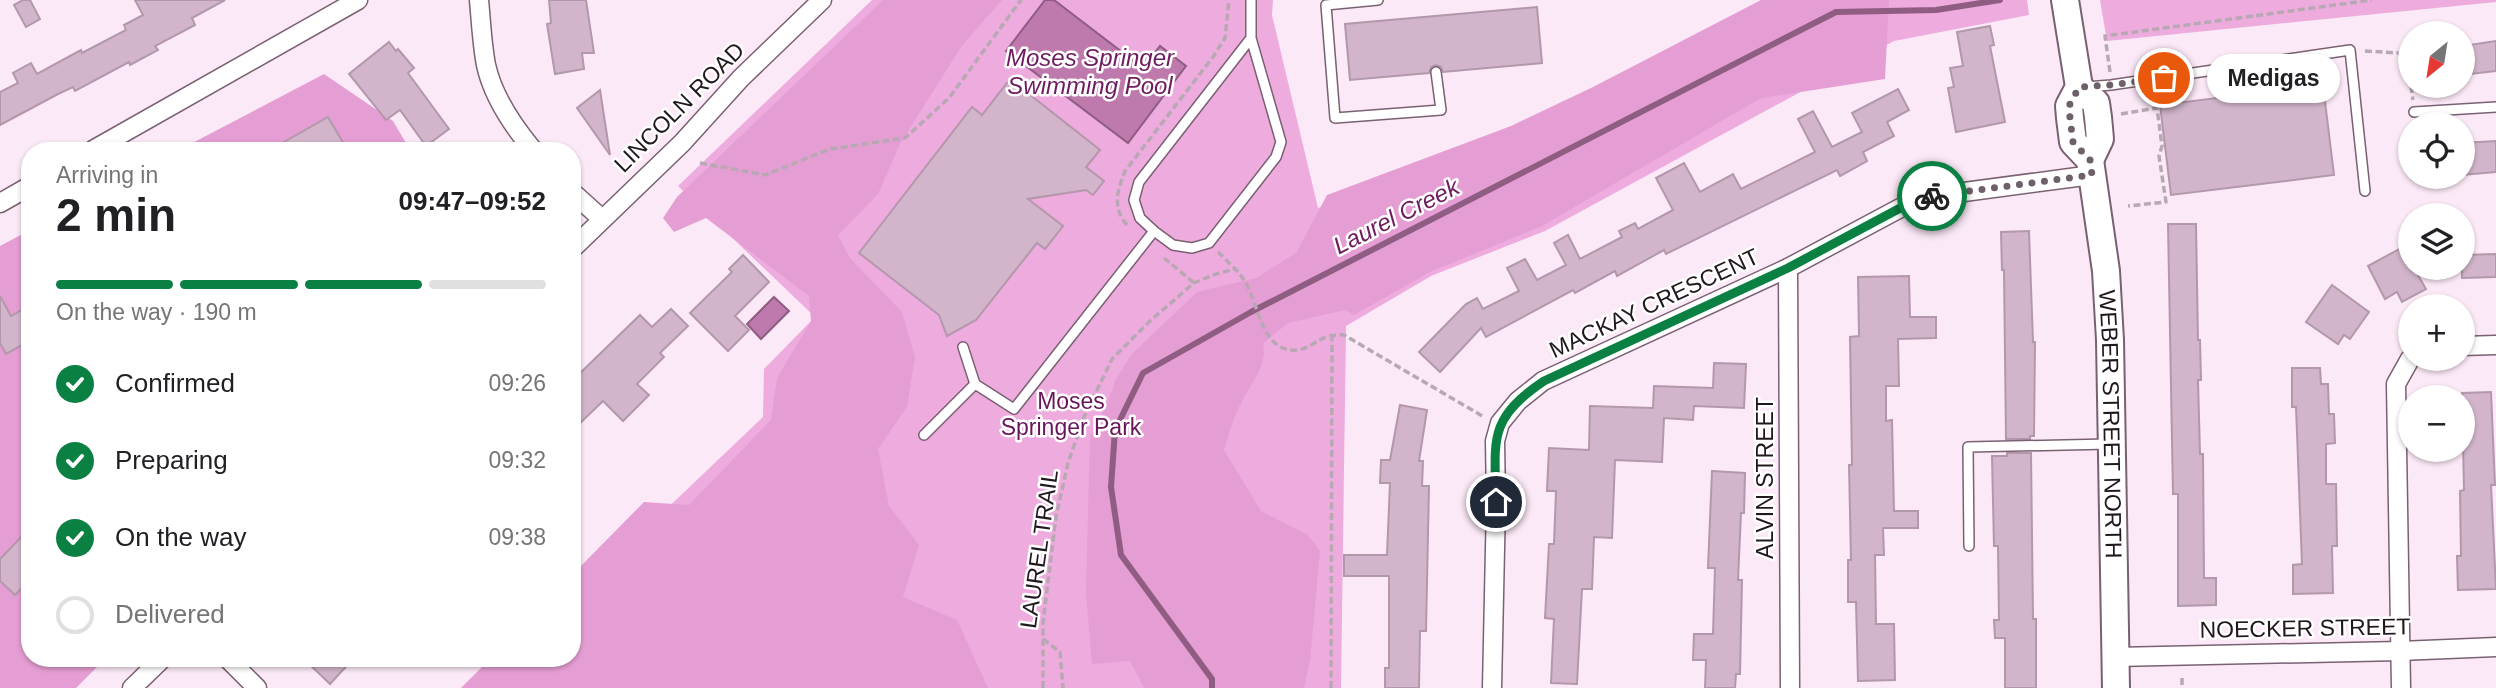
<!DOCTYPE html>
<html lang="en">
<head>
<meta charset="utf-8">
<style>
  :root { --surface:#fff; --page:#f6f6f6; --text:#202124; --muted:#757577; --line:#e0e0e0; --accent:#0b8043 }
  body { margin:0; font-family:Arial,sans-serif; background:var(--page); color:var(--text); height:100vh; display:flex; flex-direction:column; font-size:26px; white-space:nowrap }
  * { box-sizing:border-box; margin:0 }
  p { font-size:23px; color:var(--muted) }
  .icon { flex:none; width:38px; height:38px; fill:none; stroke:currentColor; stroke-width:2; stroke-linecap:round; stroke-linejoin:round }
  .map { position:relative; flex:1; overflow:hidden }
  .sheet { position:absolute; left:21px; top:142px; width:560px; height:525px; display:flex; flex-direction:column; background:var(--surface); border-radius:28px; box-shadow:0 2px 5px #0004 }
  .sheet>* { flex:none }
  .needle { width:46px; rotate:210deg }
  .fabs { position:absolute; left:2398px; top:21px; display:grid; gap:14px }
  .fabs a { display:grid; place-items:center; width:77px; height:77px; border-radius:50%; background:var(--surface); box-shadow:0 2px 5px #0004; font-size:35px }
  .pin { position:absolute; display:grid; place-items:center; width:60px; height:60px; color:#fff; margin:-30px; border:4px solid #fff; border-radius:50%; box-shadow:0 2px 7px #0007 }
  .courier { position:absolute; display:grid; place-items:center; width:70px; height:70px; margin:-35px; border:5px solid #0b8043; border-radius:50%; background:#fff; color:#222; box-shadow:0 2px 9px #0007 }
  .bubble { position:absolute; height:49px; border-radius:24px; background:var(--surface); box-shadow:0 2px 5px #0004; font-size:23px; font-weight:700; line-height:49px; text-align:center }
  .head em { font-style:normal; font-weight:700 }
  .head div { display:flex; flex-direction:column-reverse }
  .head { display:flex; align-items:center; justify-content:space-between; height:119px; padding:0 35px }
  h1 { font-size:46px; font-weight:700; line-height:52px }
  .bar { display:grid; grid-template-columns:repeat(4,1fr); gap:10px 7px; align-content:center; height:84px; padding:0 35px }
  .bar i { height:9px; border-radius:5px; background:var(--line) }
  .bar .on { background:var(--accent) }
  .bar p { grid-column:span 4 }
  ol { padding:0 35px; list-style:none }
  li { display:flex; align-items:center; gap:21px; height:77px }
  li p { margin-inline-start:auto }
  li .icon { padding:7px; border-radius:50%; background:var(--accent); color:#fff; stroke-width:4 }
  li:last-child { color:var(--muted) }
  li i { width:38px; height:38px; border:4px solid var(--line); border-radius:50% }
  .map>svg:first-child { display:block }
  .green { fill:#eeabdd }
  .forest { fill:#e59ed3 }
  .water { fill:#be7aad; stroke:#8f5c82; stroke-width:2 }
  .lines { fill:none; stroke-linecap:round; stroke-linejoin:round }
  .stream { stroke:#8f5c82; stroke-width:6 }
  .building { fill:#d2b5ca; stroke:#b397ab; stroke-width:2 }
  .lane-casing { stroke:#7a6073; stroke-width:12 }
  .street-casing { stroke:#7a6073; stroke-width:21 }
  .secondary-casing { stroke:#7a6073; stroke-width:30 }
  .path { stroke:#b8a8b4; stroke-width:3.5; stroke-dasharray:7 3.5; stroke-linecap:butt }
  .lane { stroke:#fff; stroke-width:9 }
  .street { stroke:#fff; stroke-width:18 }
  .secondary { stroke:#fff; stroke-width:26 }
  .done { stroke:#6e606b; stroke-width:7; stroke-dasharray:0 12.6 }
  .route { stroke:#0b8043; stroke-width:9 }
  .labels { text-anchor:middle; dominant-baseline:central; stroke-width:5; stroke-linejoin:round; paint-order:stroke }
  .street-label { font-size:23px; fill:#21171f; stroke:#fff }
  .park-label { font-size:23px; fill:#68165a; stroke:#fff }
  .water-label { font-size:24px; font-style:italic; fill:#6e1c5f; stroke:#fff }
</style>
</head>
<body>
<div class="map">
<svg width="2496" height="688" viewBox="0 0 2496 688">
  <rect width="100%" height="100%" fill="#fce9f7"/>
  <!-- green -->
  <g class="green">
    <polygon points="872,0 1273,0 1272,15 1318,208 1461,159 1788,0 2027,0 2029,15 1894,41 1545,231 1431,276 1346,326 1341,688 480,688 572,658 572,599 763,417 764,369 815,317 678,186"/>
    <polygon points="2100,0 2496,0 2496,2 2107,41"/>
  </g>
  <!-- forest -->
  <g class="forest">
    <polygon points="883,0 1002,0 961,47 900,144 878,194 838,235 849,257 902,312 915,357 907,407 878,449 889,506 919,545 903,597 957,620 988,688 461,688 491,658 572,658 572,575 644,502 689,505 771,420 777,378 811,321 809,296 706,218 674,232 663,218 677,197"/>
    <path d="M1761,0h128l-4,79 -124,19 -219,128 -112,46 -76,43 -9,-5 -57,13 -25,20c5,23 -13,41 -22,60 -8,15 -12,31 -17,47l37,61 47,24 12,16 -10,109 -6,28h-160l-14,-27 -38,3 -6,-72 4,-156 15,-28 11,-29 15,-24 66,-63 59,-14 40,-25 31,-58 184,-69 82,-39z"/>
    <polygon points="324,74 393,121 410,150 179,150"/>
    <polygon points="30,230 30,658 106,658 76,688 0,688 0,246"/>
  </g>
  <!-- water -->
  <g class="water">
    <polygon points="1045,0 1054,0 1143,68 1160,46 1186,66 1128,143 1006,51"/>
    <polygon points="774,297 789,311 761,339 747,324"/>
  </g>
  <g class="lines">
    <!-- stream -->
    <polyline class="stream" points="1212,688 1212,679 1121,555 1111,487 1115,430 1143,373 1251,312 1836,12 1936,10 2000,0"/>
  </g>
  <!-- building -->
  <g class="building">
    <polygon points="23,0 30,0 40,19 26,27 14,5"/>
    <polygon points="135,0 225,0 192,18 195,25 155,46 158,50 130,65 129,62 75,91 73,87 58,94 0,125 0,92 18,83 13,73 31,63 37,74 81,50 82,53 126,30 124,25 143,15"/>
    <polygon points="549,0 586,0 594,53 582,53 584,69 555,74 547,24 551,23"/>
    <polygon points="1537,7 1542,63 1443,72 1441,67 1436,65 1431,67 1429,73 1350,80 1345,24"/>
    <polygon points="1990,26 1994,45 1990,46 2005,122 1956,132 1948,88 1954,87 1950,68 1963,66 1957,32"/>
    <polygon points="2496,41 2496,71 2462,75 2462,46"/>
    <polygon points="389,42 396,51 398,49 414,68 408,73 449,129 426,146 400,110 386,120 349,74"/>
    <polygon points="1010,79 1100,150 1086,167 1104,181 1093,195 1086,190 1028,199 1063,226 1045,249 1037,243 976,320 947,336 939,315 859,253 972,107 982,115"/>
    <polygon points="2323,85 2334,175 2171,195 2160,105"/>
    <polygon points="1898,89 1909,110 1887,122 1894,136 1863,152 1867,161 1840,176 1837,170 1666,254 1664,250 1617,276 1615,271 1575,293 1573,290 1486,337 1481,328 1440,372 1419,352 1466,304 1477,298 1483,309 1519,291 1507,268 1525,259 1537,280 1566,265 1554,243 1568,235 1580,259 1622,237 1619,231 1635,223 1638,229 1673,210 1656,178 1684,163 1700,192 1733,174 1741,189 1815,152 1798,119 1813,111 1832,147 1862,132 1852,113"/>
    <polygon points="600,90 610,155 577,108"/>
    <polygon points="328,117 345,146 337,150 270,150"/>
    <polygon points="2496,141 2496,172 2462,175 2462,143"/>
    <polygon points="2168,224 2196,224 2198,340 2200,340 2201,380 2198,380 2200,454 2203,454 2204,578 2216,578 2216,605 2178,606 2178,494 2173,494"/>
    <polygon points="2029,231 2033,342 2035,342 2034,436 2030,436 2030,439 2006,439 2004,270 2002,270 2001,232"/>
    <polygon points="2403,247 2410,259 2410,268 2414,268 2426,289 2402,302 2397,292 2385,299 2368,266"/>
    <polygon points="2496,254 2496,277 2462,278 2462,255"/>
    <polygon points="743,255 769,282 735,316 749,330 728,351 690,313 732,272 729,269"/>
    <polygon points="1909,276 1910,317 1936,317 1936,338 1898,339 1899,386 1886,386 1886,421 1892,420 1894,511 1918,511 1918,528 1883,528 1884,555 1875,555 1876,624 1894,624 1895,680 1858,681 1856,602 1848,602 1848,560 1851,560 1849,465 1852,465 1850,337 1859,336 1858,277"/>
    <polygon points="2332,285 2369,312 2350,339 2344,335 2338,344 2306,322"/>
    <polygon points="0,296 11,316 30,305 30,341 6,354 0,343"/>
    <polygon points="671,309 688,326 660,353 664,357 637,384 649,395 623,421 603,401 572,431 572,381 640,315 652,327"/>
    <polygon points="1714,363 1746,364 1744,408 1694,406 1693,420 1664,418 1662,462 1615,460 1612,538 1594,537 1592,589 1582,589 1577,684 1551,683 1554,619 1545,618 1549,544 1554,544 1556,491 1547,491 1549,448 1589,450 1590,406 1653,408 1654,386 1713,388"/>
    <polygon points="2292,368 2320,368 2321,384 2328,384 2329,414 2334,414 2335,443 2326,444 2326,484 2336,484 2337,546 2332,546 2333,593 2293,594 2293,565 2302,564 2296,407 2292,407"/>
    <polygon points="2491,392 2495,485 2491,485 2496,589 2458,590 2457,556 2461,556 2460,491 2464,490 2462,393"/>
    <polygon points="1400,405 1427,410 1419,461 1423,461 1422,486 1429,486 1426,631 1420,631 1419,688 1385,688 1385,668 1389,668 1389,576 1344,576 1344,555 1387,555 1390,483 1380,483 1381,460 1390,460"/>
    <polygon points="2007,453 2031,453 2033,619 2036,619 2036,688 2005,688 2005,638 1995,638 1994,620 1999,620 1998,546 1994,546 1992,456 2007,456"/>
    <polygon points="1712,471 1745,473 1744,513 1741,513 1738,580 1742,580 1740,674 1736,674 1735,688 1705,688 1706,660 1693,660 1694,634 1713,634 1715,568 1708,568"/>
    <polygon points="30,528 30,580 15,595 0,581 0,559"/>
    <polygon points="303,658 354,658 330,684"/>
  </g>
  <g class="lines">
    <defs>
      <g id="lane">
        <polyline points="1378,0 1326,5 1335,118 1441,110 1436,72"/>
        <polyline points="1251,38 1139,182 1134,200 1140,218 1154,231 1173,245 1192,248 1209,243 1276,157 1281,142 1251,38 1251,0"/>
        <polyline points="2086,87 2111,85 2350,50 2365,191"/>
        <polyline points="2414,112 2496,107"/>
        <polyline points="963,347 975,384 1014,409 1154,231"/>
        <polyline points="924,435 975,384"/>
        <polyline points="1969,546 1968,447 2109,444"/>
      </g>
      <g id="street">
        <path d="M479,0c2,21 3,44 7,65 7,32 27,61 47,85"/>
        <polyline points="93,150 358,0"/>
        <polyline points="572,192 602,219"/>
        <polyline points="0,203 30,186"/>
        <polyline points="572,249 682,143 741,78 822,0"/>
        <polyline points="1788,268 1790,688"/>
        <polyline points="2462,346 2496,345"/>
        <polyline points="2115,657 2400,651 2496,647"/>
        <polyline points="227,658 257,688"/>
        <polyline points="132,688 163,658"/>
        <polyline points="1492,688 1496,502 1495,441 1500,423 1518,401 1543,381 1788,268 1919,198 2092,175"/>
        <polyline points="2401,688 2396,384 2410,359"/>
      </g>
      <g id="secondary">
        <path id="s1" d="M2065,0l14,87 -10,19 1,12 3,24 17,18 16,111 4,69 6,348"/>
        <polyline points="2079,87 2096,103 2098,117 2100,139 2090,160"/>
      </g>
    </defs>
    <!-- lane casing -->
    <use href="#lane" class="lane-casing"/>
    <!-- street casing -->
    <use href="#street" class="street-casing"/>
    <!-- secondary casing -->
    <use href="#secondary" class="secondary-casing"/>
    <!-- path -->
    <g class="path">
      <polyline points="2365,51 2399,53 2410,78"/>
      <polyline points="2110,72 2105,36 2372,0"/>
      <polyline points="2411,86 2413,100"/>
      <polyline points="2121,114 2157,108 2162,146 2159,156 2166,202 2128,206"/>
      <polyline points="700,163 765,175 830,149 905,138 949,98 1021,0"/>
      <path d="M1127,225c-15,-17 -10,-34 -2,-54l88,-114 12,-19 4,-38"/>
      <path d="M1218,252c10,10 23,21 29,33 12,23 16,68 50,65 17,-2 23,-17 47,-15l140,82"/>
      <polyline points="1164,258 1194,283"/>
      <polyline points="1043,639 1060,652 1063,688"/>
      <polyline points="2182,678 2182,688"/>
      <polyline points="1043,688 1043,623 1056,517 1068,463 1084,417 1112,359 1151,320 1194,283 1216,274 1235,269"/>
      <polyline points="1331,688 1332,334"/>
    </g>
    <!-- lane -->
    <use href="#lane" class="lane"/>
    <!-- street -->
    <use href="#street" class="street"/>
    <!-- secondary -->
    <use href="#secondary" class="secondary"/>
  </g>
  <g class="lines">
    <!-- done -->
    <polyline class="done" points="1932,196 2092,175 2090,160 2073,142 2070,118 2069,106 2079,87 2111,85 2164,78"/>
    <!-- route -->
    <path class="route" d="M1496,502c-1,-61 -9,-83 48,-121l244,-113 131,-70 13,-2"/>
  </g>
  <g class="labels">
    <!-- street labels -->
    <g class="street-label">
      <text transform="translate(679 107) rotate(-45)">LINCOLN ROAD</text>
      <text transform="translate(1654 303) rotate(-25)">MACKAY CRESCENT</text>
      <text stroke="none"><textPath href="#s1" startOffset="436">WEBER STREET NORTH</textPath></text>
      <text transform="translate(1765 478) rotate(-90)">ALVIN STREET</text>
      <text transform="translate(1039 549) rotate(-82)">LAUREL TRAIL</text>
      <text transform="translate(2305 628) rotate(-1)">NOECKER STREET</text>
    </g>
    <!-- park labels -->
    <g class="park-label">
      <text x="1071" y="401">Moses<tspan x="1071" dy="26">Springer Park</tspan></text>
    </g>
    <!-- water labels -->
    <g class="water-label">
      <text x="1090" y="57">Moses Springer<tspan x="1090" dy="28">Swimming Pool</tspan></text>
      <text transform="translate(1396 216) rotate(-27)">Laurel Creek</text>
    </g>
  </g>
</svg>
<div class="fabs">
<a><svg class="needle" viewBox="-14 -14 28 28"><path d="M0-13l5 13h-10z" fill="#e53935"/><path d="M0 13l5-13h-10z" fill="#757577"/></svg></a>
<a><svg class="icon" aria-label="locate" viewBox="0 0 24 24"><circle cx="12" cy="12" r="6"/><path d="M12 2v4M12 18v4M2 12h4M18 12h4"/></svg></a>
<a><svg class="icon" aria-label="layers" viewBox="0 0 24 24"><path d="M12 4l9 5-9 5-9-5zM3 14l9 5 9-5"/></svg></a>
<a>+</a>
<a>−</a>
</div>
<div class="pin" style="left:2164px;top:78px;background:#ea580c"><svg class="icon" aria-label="bag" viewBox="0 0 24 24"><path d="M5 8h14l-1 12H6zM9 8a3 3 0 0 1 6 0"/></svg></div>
<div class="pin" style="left:1496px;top:502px;background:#1f2937"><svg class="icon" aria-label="home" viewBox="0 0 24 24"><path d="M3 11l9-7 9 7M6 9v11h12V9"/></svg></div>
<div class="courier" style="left:1932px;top:196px"><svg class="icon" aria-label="bike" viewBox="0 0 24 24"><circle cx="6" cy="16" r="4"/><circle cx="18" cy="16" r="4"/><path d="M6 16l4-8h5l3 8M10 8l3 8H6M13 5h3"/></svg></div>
<div class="bubble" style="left:2207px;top:54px;width:133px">Medigas</div>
<section class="sheet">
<div class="head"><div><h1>2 min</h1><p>Arriving in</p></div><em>09:47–09:52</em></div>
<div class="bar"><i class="on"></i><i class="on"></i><i class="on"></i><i></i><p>On the way · 190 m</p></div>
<ol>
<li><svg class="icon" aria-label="check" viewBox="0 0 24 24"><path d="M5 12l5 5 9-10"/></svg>Confirmed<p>09:26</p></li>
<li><svg class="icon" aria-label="check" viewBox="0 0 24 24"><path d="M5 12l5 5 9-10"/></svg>Preparing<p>09:32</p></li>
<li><svg class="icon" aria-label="check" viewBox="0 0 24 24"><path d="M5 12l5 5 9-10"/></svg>On the way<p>09:38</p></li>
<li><i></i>Delivered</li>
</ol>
</section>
</div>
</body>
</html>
